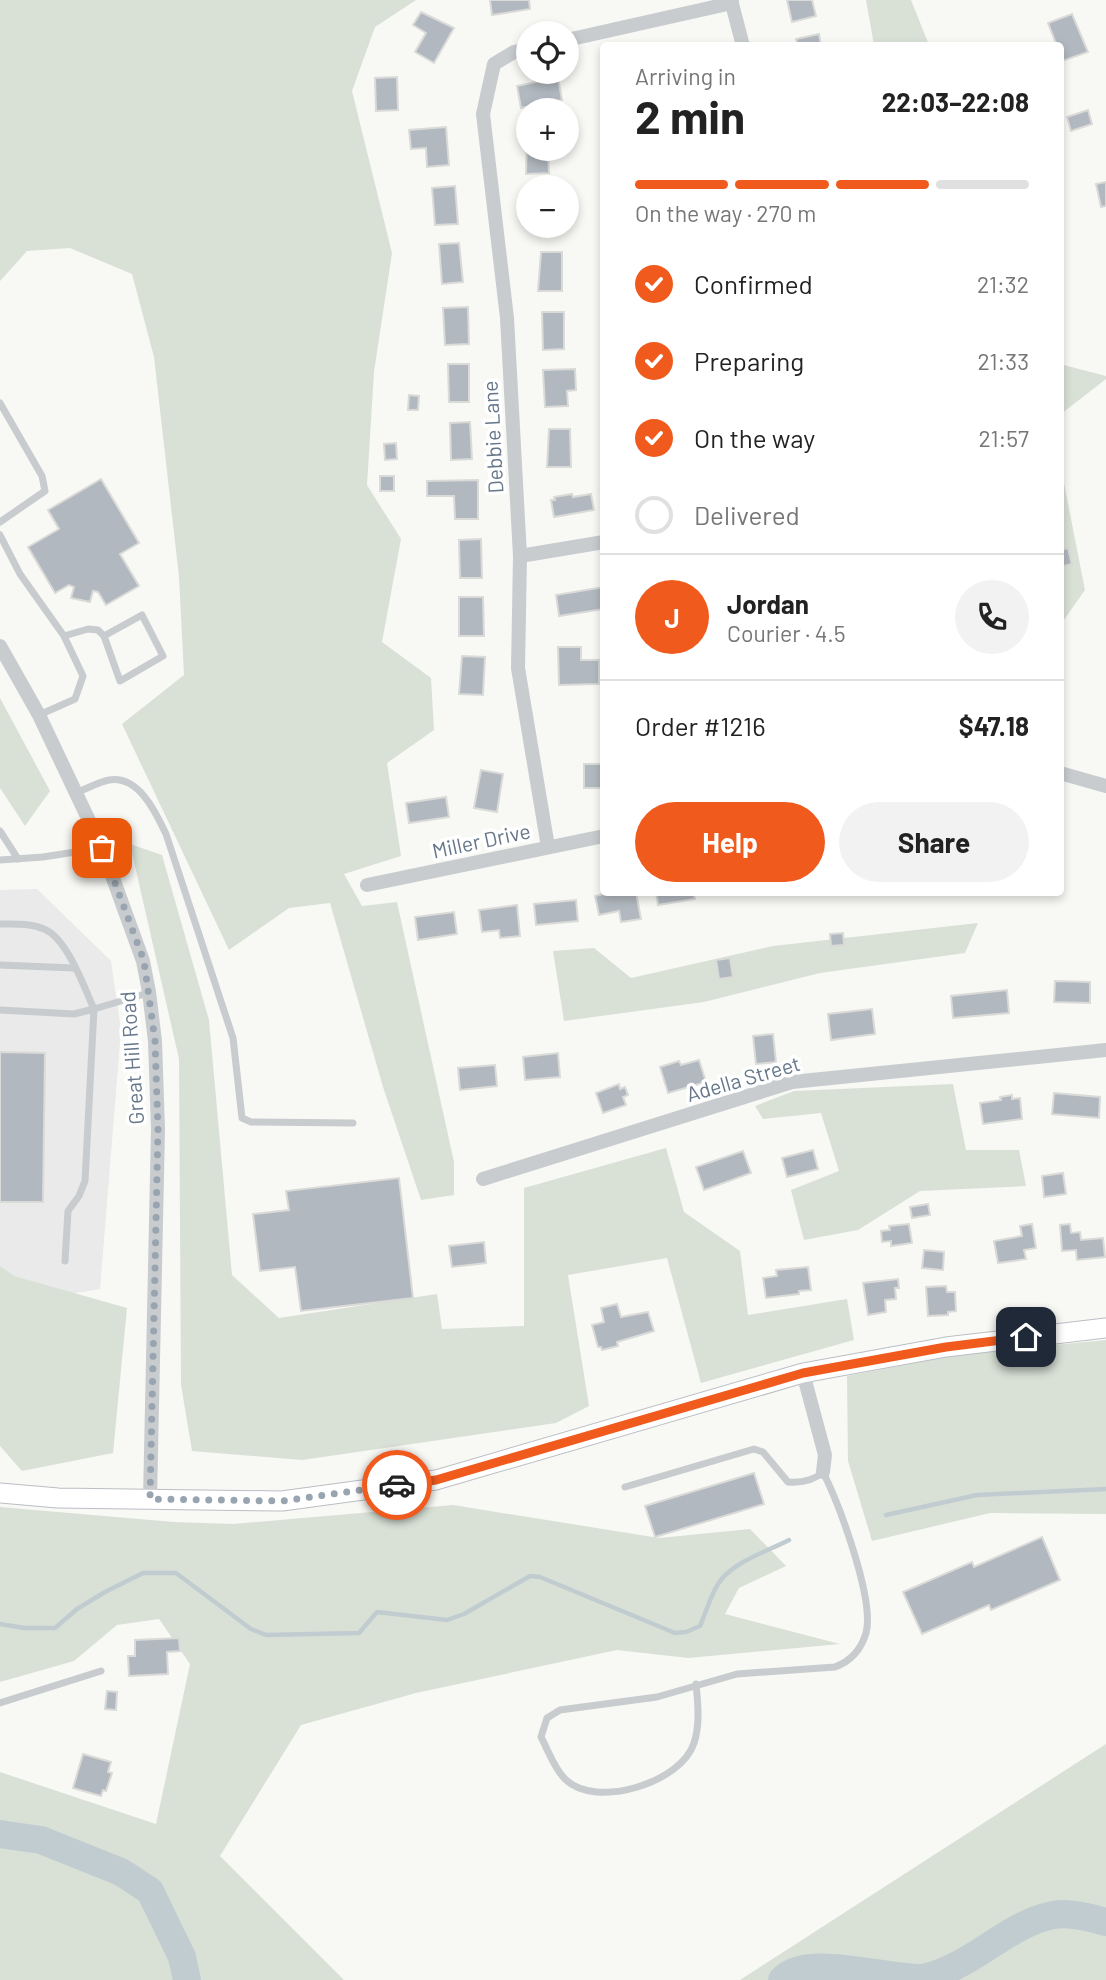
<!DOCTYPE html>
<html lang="en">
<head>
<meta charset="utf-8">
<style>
  :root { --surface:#fff; --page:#f2f2f2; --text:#222; --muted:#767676; --line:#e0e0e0; --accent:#f05a1d }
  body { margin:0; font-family:Barlow,sans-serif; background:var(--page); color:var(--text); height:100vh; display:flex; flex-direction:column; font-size:26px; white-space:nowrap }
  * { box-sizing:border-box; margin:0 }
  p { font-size:23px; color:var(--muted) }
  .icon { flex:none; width:38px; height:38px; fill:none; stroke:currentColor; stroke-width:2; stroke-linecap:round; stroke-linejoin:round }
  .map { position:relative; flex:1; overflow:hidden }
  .panel { position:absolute; left:600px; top:42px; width:464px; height:854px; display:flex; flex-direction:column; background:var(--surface); border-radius:7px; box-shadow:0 4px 10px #0003 }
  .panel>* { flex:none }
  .controls { position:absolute; left:516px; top:21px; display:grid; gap:14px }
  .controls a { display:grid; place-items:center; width:63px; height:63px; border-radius:50%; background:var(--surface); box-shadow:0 4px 10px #0003; font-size:35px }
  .pin { position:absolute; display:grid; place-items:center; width:60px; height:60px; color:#fff; margin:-30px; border-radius:14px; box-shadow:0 4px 10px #0006 }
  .courier { position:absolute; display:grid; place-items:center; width:70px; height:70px; margin:-35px; border:5px solid #f05a1d; border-radius:50%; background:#fff; color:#222; box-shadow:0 2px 9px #0007 }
  .headline em { font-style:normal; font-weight:700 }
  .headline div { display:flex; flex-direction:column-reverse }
  .headline { display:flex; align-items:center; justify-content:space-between; height:119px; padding:0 35px }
  h1 { font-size:46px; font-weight:700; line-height:52px }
  .bar { display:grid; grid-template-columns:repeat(4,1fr); gap:10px 7px; align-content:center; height:84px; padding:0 35px }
  .bar i { height:9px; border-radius:5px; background:var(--line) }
  .bar .current { background:var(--accent) }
  .bar p { grid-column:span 4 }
  .line { display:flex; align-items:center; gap:18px; padding:0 35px; border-top:2px solid var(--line) }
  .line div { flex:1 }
  .round { display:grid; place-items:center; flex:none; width:74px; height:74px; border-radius:37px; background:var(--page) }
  ol { padding:0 35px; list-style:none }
  li { display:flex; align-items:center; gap:21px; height:77px }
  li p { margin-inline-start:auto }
  li .icon { padding:7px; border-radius:50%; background:var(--accent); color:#fff; stroke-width:4 }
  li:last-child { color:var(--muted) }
  li i { width:38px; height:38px; border:4px solid var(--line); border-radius:50% }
  .cta { display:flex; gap:14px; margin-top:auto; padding:14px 35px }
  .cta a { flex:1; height:80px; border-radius:42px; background:var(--accent); color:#fff; font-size:28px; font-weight:700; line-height:80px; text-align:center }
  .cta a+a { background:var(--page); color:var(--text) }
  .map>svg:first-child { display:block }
  .built { fill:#e9eae9 }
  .green { fill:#d9e1d6 }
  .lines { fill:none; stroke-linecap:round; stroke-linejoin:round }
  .stream { stroke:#c1ccd1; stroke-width:4.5 }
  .river { stroke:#c1ccd1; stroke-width:28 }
  .building { fill:#b1b8bf; stroke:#dadad8; stroke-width:2 }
  .secondary-casing { stroke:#babfc4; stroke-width:21 }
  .service { stroke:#c8cccf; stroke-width:7 }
  .minor { stroke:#c8cccf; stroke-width:14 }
  .secondary { stroke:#fff; stroke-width:19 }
  .done { stroke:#98a4af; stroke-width:7; stroke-dasharray:0 12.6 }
  .route { stroke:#f05a1d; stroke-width:9 }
  .labels { text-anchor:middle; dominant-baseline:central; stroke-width:7; stroke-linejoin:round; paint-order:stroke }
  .street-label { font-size:21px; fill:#657789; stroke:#fff }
</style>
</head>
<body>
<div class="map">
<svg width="1106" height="1980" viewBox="0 0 1106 1980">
  <rect width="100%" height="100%" fill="#f8f8f5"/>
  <!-- built -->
  <polygon class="built" points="37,889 111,961 121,1030 100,1289 21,1302 0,1287 0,890"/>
  <!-- green -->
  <g class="green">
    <polygon points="0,0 416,0 375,27 352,91 392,253 374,372 367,485 401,539 382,642 431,678 434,730 387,763 401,856 344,874 362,906 397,902 454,1162 454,1195 421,1200 383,1087 330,903 289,908 229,950 122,724 184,675 179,577 154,357 132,274 70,248 27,251 0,281"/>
    <polygon points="866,0 911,0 929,45 874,45"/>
    <polygon points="1060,364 1106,376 1106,379 1061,414"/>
    <polygon points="1060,463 1085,590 1061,624 1060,624"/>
    <polygon points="0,698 50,791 25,826 0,788"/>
    <polygon points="130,844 162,855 209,1020 232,1275 279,1318 437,1294 442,1329 524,1326 524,1188 666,1148 684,1212 740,1251 748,1315 847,1299 854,1340 701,1383 667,1258 568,1275 589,1406 556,1423 302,1460 192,1451 181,1385 179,1059"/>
    <polygon points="978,923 965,953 820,973 704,1002 564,1021 553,951 594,948 631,978 773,946"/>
    <polygon points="953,1084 966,1150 1019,1150 1026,1186 920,1191 858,1230 804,1240 791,1190 839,1171 821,1113 763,1119 755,1106 794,1091"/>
    <polygon points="0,1266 14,1276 127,1308 113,1453 22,1471 0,1446"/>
    <polygon points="1106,1340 1106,1514 990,1513 872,1541 848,1461 847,1376 961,1354"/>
    <polygon points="453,1505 659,1538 750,1529 786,1566 739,1588 725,1614 840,1644 688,1658 617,1650 416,1693 301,1725 220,1856 344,1980 0,1980 0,1772 156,1824 190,1664 159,1619 117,1625 74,1661 0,1682 0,1507 174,1522 233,1524"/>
    <polygon points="1106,1744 1106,1980 740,1980"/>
  </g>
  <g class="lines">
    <!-- stream -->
    <g class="stream">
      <polyline points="886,1515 977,1495 1106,1489"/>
      <path d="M0,1624l24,4h31l22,-19 28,-17 38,-19h33l75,56 15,6 93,-2 18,-21 70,8 17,-6 66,-38 10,1 135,56 11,-1 14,-6c6,-14 10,-29 18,-42 14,-22 48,-32 71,-44"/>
    </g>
    <!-- river -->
    <g class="river">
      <polyline points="0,1834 41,1840 121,1872 150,1891 182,1957 187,1980"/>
      <path d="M782,1980c23,-28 107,0 141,-2 50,-11 84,-54 130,-63 17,-3 36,2 53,7"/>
    </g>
  </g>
  <!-- building -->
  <g class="building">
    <polygon points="490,0 529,0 530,9 492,15"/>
    <polygon points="787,0 812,0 816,16 792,22"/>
    <polygon points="421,12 454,28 434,63 415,52 426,33 413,25"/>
    <polygon points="1072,14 1088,52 1062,61 1060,46 1057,46 1048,23"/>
    <polygon points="819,34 821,46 798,46 796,39"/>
    <polygon points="397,77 398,110 376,111 375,78"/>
    <polygon points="558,77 562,100 521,108 517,86"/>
    <polygon points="1088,110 1092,124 1071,131 1067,117"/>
    <polygon points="446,127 449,165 427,167 426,148 411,149 409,130"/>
    <polygon points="527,135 528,149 560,149 560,152 548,153 549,173 526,174"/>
    <polygon points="1106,182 1106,206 1101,207 1096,184"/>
    <polygon points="455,186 458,224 435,225 432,188"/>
    <polygon points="534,226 566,226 566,227 534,231"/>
    <polygon points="459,243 463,282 442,284 439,244"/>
    <polygon points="541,252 562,252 562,291 538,291"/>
    <polygon points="468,307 469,344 445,345 443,308"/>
    <polygon points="542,312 564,312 564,349 543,350"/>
    <polygon points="448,364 469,364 469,402 449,402"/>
    <polygon points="575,369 576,390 567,391 568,406 545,407 543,370"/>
    <polygon points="409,395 419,396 418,410 408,410"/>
    <polygon points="470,422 472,459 451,460 450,423"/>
    <polygon points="549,429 570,429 571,467 547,467"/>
    <polygon points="396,443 397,459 385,460 384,444"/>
    <rect x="380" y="476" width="14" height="15"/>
    <polygon points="101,479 139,543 120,554 139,586 106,605 98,592 93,591 90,602 71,598 74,587 69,585 55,593 28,547 59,529 48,510"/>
    <polygon points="478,480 478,519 455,519 454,496 427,496 427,481"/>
    <polygon points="572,494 573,497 591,494 594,510 554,517 551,500 555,500 554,497"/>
    <polygon points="481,539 482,578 460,578 459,540"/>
    <polygon points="1068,548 1072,564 1060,567 1060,550"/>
    <polygon points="604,587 604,609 559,616 556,595"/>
    <polygon points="459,597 483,597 484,636 459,636"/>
    <polygon points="558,647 581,647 581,660 599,660 599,684 559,685"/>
    <polygon points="462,656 485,657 483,695 459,694"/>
    <rect x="584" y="764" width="20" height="24"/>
    <polygon points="481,770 503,774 497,812 474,808"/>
    <polygon points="446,797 449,817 409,823 406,803"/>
    <polygon points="614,892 636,892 641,919 621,922 619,911 599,915 595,896"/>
    <polygon points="656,892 693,892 695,899 658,905"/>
    <polygon points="576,900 578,921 536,925 534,904"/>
    <polygon points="517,905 520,936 500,938 499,930 482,932 479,910"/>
    <polygon points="454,912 457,934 418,940 415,917"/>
    <polygon points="843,933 844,945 831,946 830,934"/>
    <polygon points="730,958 733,977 719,979 716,960"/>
    <polygon points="1055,981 1090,982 1090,1003 1054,1002"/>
    <polygon points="1007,990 1009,1013 953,1018 951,996"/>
    <polygon points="872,1009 875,1034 831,1040 828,1014"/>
    <polygon points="773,1034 776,1062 756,1064 753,1036"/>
    <polygon points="0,1052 45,1053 43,1202 0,1202"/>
    <polygon points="558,1053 560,1077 525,1080 523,1057"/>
    <polygon points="699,1060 706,1082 668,1093 660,1067 679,1061 681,1065"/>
    <polygon points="495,1065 497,1086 460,1090 458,1068"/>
    <polygon points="619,1084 620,1089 625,1087 628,1095 623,1097 626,1105 603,1113 596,1093"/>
    <polygon points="1054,1093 1100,1097 1099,1118 1052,1114"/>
    <polygon points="1012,1095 1012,1099 1020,1098 1022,1119 983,1124 980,1103 1001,1100 1000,1097"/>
    <polygon points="813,1150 818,1169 787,1177 782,1158"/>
    <polygon points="743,1151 751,1173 704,1190 696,1167"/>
    <polygon points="1063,1173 1066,1194 1044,1197 1042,1176"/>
    <polygon points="399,1178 413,1298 301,1311 295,1267 260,1271 253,1214 289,1210 286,1191"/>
    <polygon points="928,1204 930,1215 912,1218 910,1207"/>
    <polygon points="909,1224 912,1243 891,1246 891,1241 882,1242 881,1231 890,1230 889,1226"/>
    <polygon points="1032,1224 1036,1248 1024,1250 1026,1259 998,1263 994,1241 1022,1236 1020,1226"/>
    <polygon points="1070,1224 1071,1233 1080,1232 1081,1240 1103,1238 1105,1257 1077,1260 1076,1250 1062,1251 1060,1225"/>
    <polygon points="484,1242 486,1263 452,1267 449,1246"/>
    <polygon points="924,1250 944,1252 943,1270 922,1268"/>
    <polygon points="808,1267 811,1290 799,1291 799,1294 766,1298 763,1278 777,1276 776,1270"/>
    <polygon points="898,1279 899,1288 895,1288 896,1299 885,1300 886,1312 868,1315 863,1283"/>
    <polygon points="946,1286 947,1292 955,1292 956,1311 948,1312 948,1315 928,1316 926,1287"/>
    <polygon points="617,1304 621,1317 648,1312 654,1331 617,1342 618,1346 602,1350 601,1347 598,1347 592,1325 604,1322 601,1308"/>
    <polygon points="754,1473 764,1504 655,1537 645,1506"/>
    <polygon points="1042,1537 1060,1580 991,1610 989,1605 922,1634 903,1592 972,1562 974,1567"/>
    <polygon points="179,1638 180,1651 167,1652 168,1674 129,1676 128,1656 135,1656 135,1640"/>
    <polygon points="107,1691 117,1692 116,1710 105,1709"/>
    <polygon points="83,1754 111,1762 108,1772 112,1773 106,1791 103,1790 101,1796 73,1788"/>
  </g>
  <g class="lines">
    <defs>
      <polyline id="secondary" points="0,1493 58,1498 282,1501 436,1480 803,1373 946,1347 1106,1328"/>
    </defs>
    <!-- secondary casing -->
    <use href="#secondary" class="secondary-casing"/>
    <!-- service -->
    <g class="service">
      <polyline points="0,403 42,476 45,491 0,522"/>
      <polyline points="0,535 20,574 64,636 83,676 75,699 39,715"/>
      <polyline points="64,636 88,629 98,630 104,636 120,681 163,656 142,615 104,636"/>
      <path d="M78,792c10,-4 21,-10 31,-12 30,-5 47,33 57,54l67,204 9,80 9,4 102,1"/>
      <polyline points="0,831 18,859"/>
      <polyline points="0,860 43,857 101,848"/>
      <path d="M0,924c15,0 30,-1 44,5 23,9 40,58 50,80l54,-16"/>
      <polyline points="0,965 74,968"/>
      <polyline points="0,1010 74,1014 94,1009 85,1181 79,1196 68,1211 65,1261"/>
      <path d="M625,1487l129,-38 9,3 25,30c13,1 25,-1 35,-10 16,32 52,128 43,161 -5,17 -15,28 -31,34l-98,7 -80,23 -97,13 -13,8 -6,19c7,13 13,31 24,42 31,31 117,3 129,-36 6,-18 4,-40 2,-59"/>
      <polyline points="0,1703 101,1671"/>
    </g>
    <!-- minor -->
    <g class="minor">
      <polyline points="731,0 743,46"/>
      <polyline points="567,40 732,3"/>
      <polyline points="528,49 514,52 494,64 483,114 507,318 520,556 518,668 548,847"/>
      <polyline points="520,556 604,542"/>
      <polyline points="0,646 39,715 102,848 143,961 149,992 155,1041 158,1129 150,1499"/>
      <polyline points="1060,773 1106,786"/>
      <polyline points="367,885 604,836"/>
      <polyline points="483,1179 792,1082 1106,1050"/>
      <polyline points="803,1373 825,1455 823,1472"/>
    </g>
    <!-- secondary -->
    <use href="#secondary" class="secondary"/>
  </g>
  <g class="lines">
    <!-- done -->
    <polyline class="done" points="102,848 144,961 155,1041 158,1129 150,1499 282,1501 397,1485"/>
    <!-- route -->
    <polyline class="route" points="397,1485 436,1480 803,1373 946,1347 1026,1337"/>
  </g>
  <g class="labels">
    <!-- street labels -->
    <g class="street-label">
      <text transform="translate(492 437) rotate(-93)">Debbie Lane</text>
      <text transform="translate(481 840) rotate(-12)">Miller Drive</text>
      <text transform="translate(131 1058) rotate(-94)">Great Hill Road</text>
      <text transform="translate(743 1078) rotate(-16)">Adella Street</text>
    </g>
  </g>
</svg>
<div class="controls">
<a><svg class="icon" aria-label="locate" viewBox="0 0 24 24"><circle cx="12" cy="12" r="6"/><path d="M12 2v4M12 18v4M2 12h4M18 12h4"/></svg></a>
<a>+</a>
<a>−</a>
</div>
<div class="pin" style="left:102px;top:848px;background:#ea580c"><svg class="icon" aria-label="bag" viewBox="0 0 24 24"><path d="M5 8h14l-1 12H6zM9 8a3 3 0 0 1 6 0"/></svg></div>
<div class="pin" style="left:1026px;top:1337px;background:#1f2937"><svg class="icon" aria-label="home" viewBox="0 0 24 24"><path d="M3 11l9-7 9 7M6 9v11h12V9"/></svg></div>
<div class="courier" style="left:397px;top:1485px"><svg class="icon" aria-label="car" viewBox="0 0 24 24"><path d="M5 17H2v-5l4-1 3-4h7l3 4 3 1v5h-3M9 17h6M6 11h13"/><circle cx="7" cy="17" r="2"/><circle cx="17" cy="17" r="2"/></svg></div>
<section class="panel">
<div class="headline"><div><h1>2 min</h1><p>Arriving in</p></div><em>22:03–22:08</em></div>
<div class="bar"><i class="current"></i><i class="current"></i><i class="current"></i><i></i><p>On the way · 270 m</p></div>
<ol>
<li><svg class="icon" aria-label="check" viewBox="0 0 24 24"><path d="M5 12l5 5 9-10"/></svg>Confirmed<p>21:32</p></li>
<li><svg class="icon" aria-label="check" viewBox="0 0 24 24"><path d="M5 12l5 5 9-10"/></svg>Preparing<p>21:33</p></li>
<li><svg class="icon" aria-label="check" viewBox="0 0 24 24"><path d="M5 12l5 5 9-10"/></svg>On the way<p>21:57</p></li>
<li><i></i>Delivered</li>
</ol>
<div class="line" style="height:126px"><b class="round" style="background:var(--accent);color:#fff">J</b><div><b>Jordan</b><p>Courier · 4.5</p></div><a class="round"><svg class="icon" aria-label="phone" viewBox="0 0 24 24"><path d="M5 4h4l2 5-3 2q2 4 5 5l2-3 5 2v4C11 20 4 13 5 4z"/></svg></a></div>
<div class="line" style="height:91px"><div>Order #1216</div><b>$47.18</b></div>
<div class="cta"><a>Help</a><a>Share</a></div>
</section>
</div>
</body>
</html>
